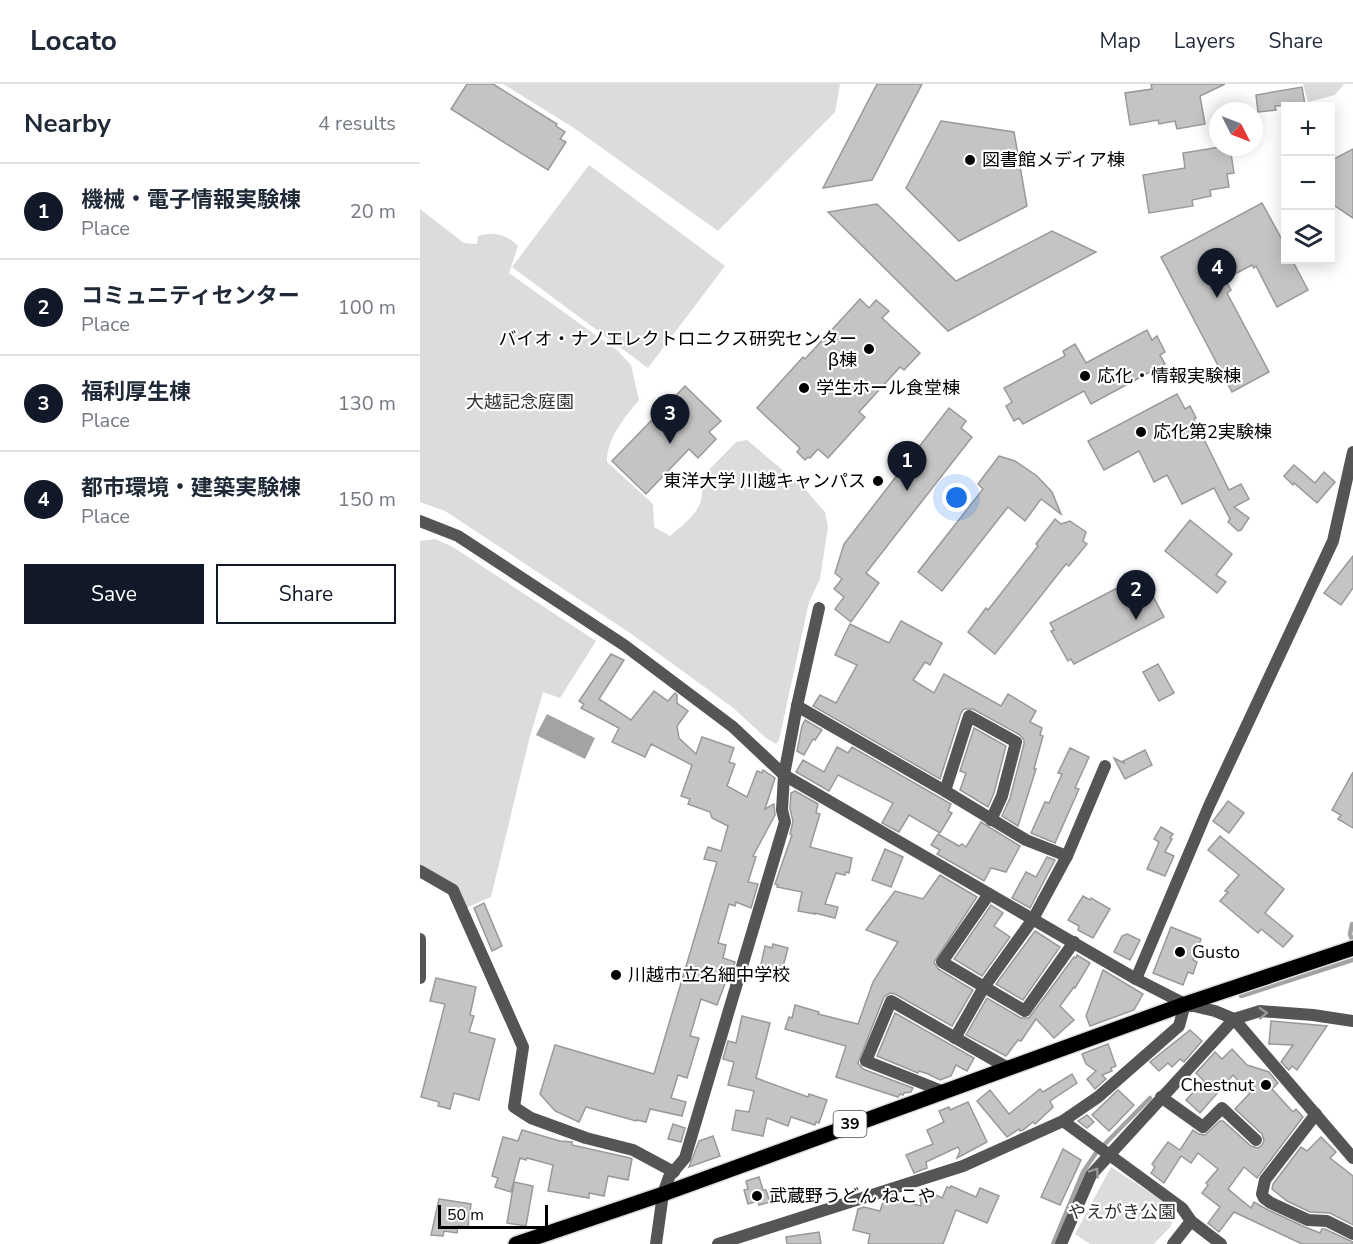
<!DOCTYPE html>
<meta charset="utf-8">
<style>
:root{--surface:#fff;--page:#f6f6f7;--text:#1f2937;--muted:#747a83;--line:#e0e1e3;--accent:#111827}
body{margin:0;font-family:"Nunito Sans","Noto Sans JP",sans-serif;background:var(--page);color:var(--text)}
.controls{position:absolute;right:18px;top:18px;display:grid;overflow:hidden;border-radius:0px;box-shadow:0 3px 15px #0003}
.controls button{width:54px;height:54px;display:grid;place-items:center;padding:0;border:0;border-bottom:2px solid var(--line);background:var(--surface);color:var(--text);font:30px sans-serif}
.compass{position:absolute;left:789px;top:18px;width:54px;height:54px;border-radius:50%;background:var(--surface);box-shadow:0 3px 15px #0003;rotate:132deg}
.scale{position:absolute;left:18px;bottom:15px;width:110px;box-sizing:border-box;padding-left:6px;border:3px solid #000;border-top:0;font-size:16px;line-height:21px;white-space:nowrap;color:#000;-webkit-text-stroke:4px #fff;paint-order:stroke}
.you{position:absolute;left:537px;top:414px;width:21px;height:21px;margin:-15px;border:4px solid #fff;border-radius:50%;background:#1a73e8;box-shadow:0 0 0 9px #1a73e833}
.badge{display:grid;place-items:center;width:39px;height:39px;border-radius:50%;background:var(--accent);color:#fff;font-size:20px;font-weight:700}
.pin{position:absolute;translate:-50% -50px;filter:drop-shadow(0 2px 3px #0008)}
.pin::after{content:'';position:absolute;top:32px;width:21px;height:18px;background:inherit;clip-path:polygon(0 0,100% 0,50% 100%)}
.list{margin:0;padding:0;list-style:none}
h2{display:flex;justify-content:space-between;align-items:center;height:78px;margin:0;padding:0 24px;font-size:26px}
h2 small{font-size:20px;font-weight:400;color:var(--muted)}
.list li{display:grid;grid-template-columns:39px 1fr auto;gap:18px;align-items:center;box-sizing:border-box;height:96px;padding:0 24px;border-top:2px solid var(--line)}
.list b{display:block;font-size:22px;white-space:nowrap}
.list p{margin:0;font-size:20px;white-space:nowrap;color:var(--muted)}
.list em{font-size:20px;font-style:normal;color:var(--muted)}
.actions{display:flex;gap:12px;padding:18px 24px}
.actions a{flex:1;padding:14px 0;border:2px solid var(--accent);border-radius:0px;text-align:center;font-size:21px;color:var(--accent)}
.actions .main{background:var(--accent);color:#fff}
.icon{flex:none;width:33px;height:33px;fill:none;stroke:currentColor;stroke-width:2;stroke-linecap:round;stroke-linejoin:round}
.map{position:relative;flex:none;width:933px;height:1160px;overflow:hidden}
header{display:flex;align-items:center;gap:36px;box-sizing:border-box;height:84px;padding:0 30px;background:var(--surface);border-bottom:2px solid var(--line)}
header strong{font-size:28px}
nav{display:flex;gap:33px;margin-inline-start:auto;font-size:21px}
main{display:flex}
aside{flex:1;background:var(--surface)}
.map>svg:first-child{display:block}
.green{fill:#dcdcdc}
.water{fill:#a3a3a3}
.lines{fill:none;stroke-linecap:round;stroke-linejoin:round}
.stream{stroke:#a3a3a3;stroke-width:4.5}
.building{fill:#c4c4c4;stroke:#999;stroke-width:1.5}
.primary-casing{stroke:#dbdbdb;stroke-width:18}
.minor{stroke:#555;stroke-width:12}
.tertiary{stroke:#555;stroke-width:12}
.primary{stroke:#000;stroke-width:15}
.oneway{stroke:#999}
.poi-dot{fill:#000;stroke:#fff;stroke-width:2}
.labels{text-anchor:middle;dominant-baseline:central;stroke-width:4.5;stroke-linejoin:round;paint-order:stroke}
.shield{fill:#fff;stroke:#4c4c4c;stroke-width:1.5}
.shield-label{font-size:16px;font-weight:bold;fill:#000}
.poi-label{font-size:18px;fill:#000;stroke:#fff;text-anchor:start}
.park-label{font-size:18px;fill:#333;stroke:#fff}
</style>
<header>
<strong>Locato</strong>
<nav><a>Map</a><a>Layers</a><a>Share</a></nav>
</header>
<main>
<aside>
<h2>Nearby<small>4 results</small></h2>
<ul class="list">
<li><span class="badge">1</span><div><b>機械・電子情報実験棟</b><p>Place</p></div><em>20 m</em></li>
<li><span class="badge">2</span><div><b>コミュニティセンター</b><p>Place</p></div><em>100 m</em></li>
<li><span class="badge">3</span><div><b>福利厚生棟</b><p>Place</p></div><em>130 m</em></li>
<li><span class="badge">4</span><div><b>都市環境・建築実験棟</b><p>Place</p></div><em>150 m</em></li>
</ul>
<div class="actions"><a class="main">Save</a><a>Share</a></div>
</aside>
<div class="map">
<svg width="933" height="1160" viewBox="0 0 933 1160">
<rect width="100%" height="100%" fill="#fff"/>
<g class="green">
<path d="M83,0h337l-5,28 -117,119 -144,-103z"/>
<path d="M883,0h41l-9,11 -27,7z"/>
<path d="M169,81l136,101 -77,102 -136,-101z"/>
<path d="M0,125l44,34 13,1 1,-8c16,-5 27,-2 40,10l-9,27 109,78 13,14 8,35c-15,18 -32,38 -32,62l46,42 1,23 16,9c19,-16 39,-30 30,-57l36,-37 11,-2 57,48 21,24 3,15 -8,52 -11,23 -30,138 -3,4 -10,-6 -34,-31 -99,-72 -188,-124 -25,-9z"/>
<path d="M15,455l18,8 143,94 -36,57 -17,-6 -14,48 -38,157 -25,11 -46,-42v-325z"/>
<path d="M691,1083l64,42 -4,17 -17,18h-64l-15,-10z"/>
</g>
<path class="water" d="M127,630l48,24 -10,21 -49,-24z"/>
<g class="lines">
<g class="stream">
<path d="M932,840l-2,10 3,9"/>
<path d="M821,912l112,-36"/>
<path d="M633,1160l30,-72 13,-19 54,-55"/>
</g>
</g>
<g class="building">
<path d="M47,0h26l64,40 -1,2 9,6 -5,7 6,3 -18,28 -97,-61z"/>
<path d="M457,0h45l-50,96 -49,8z"/>
<path d="M731,0h74l-25,12 5,28 -28,5 -2,-8 -16,3 -1,-4 -28,5 -5,-32 27,-4z"/>
<path d="M882,3l3,18 -30,1 1,4 -18,2 -2,-17z"/>
<path d="M521,37l73,11 13,74 -68,35 -53,-53z"/>
<path d="M800,63h10l4,26 -7,1 2,13 -19,3 1,6 -19,4 1,6 -44,7 -6,-38 42,-7 -2,-15z"/>
<path d="M933,65v69l-18,-12 -5,-11v-34z"/>
<path d="M842,119l24,44v13h6l16,30 -31,17 -21,-41 -2,2 -2,-3 -27,14 6,11 -4,3 42,79 -37,20 -71,-135z"/>
<path d="M457,120l79,77 96,-50 44,21 -148,79 -120,-119z"/>
<path d="M440,215l9,9 7,-8 13,11 -7,7 38,35 -16,17 -4,-3 -41,45 6,5 -37,41 -10,-9 -8,9 -2,-1 -3,3 -8,-8 3,-4 -43,-40 46,-51 2,2z"/>
<path d="M727,246l5,10 5,-4 8,16 -5,3 5,9 -74,40 -7,-13 -61,33 -4,-6 -5,3 -8,-15 6,-4 -8,-14 61,-32 -2,-5 12,-7 11,19z"/>
<path d="M265,302l36,35 -12,11 7,7 -18,19 -9,-9 -43,45 -34,-33z"/>
<path d="M757,310l8,15 5,-3 6,12 -2,1 35,71 12,-6 8,15 -15,8 15,11 -8,12 -3,1 -10,-9 2,-3 -16,-31 -32,16 -15,-29 -13,7 -15,-31 -35,19 -16,-29z"/>
<path d="M529,324l17,13 -5,7 11,9 -106,136 13,10 -28,39 -16,-13 9,-12 -10,-8 8,-10 -7,-6 9,-29z"/>
<path d="M579,372l16,5 22,15 15,16 9,22 -20,-15 -16,22 -17,-14 -66,84 -24,-19 65,-83 -5,-5z"/>
<path d="M874,381l21,18 9,-11 11,10 -18,21 -23,-20 -1,2 -9,-9z"/>
<path d="M635,435l6,5 9,-3 16,11 -3,9 4,3 -18,22 -3,-2 -71,90 -27,-22 18,-24 2,2 50,-64 -2,-2z"/>
<path d="M770,436l42,34 -16,21 10,7 -9,11 -52,-42z"/>
<path d="M933,472v32l-12,17 -17,-12z"/>
<path d="M722,491l22,42 -90,47 -3,-5 -3,2 -17,-30 3,-1 -4,-7z"/>
<path d="M481,537l41,22 -12,22 -5,-3 -12,18 21,13 10,-19 57,32 7,-12 28,17 -6,11 12,6 -2,7 3,1 -9,33h2l-18,57 -16,-10 8,-18 14,-54v-4l-4,-5 -47,-26h-9l-3,4 -21,66 -127,-73 7,-11 16,8 21,-38 -22,-10 15,-31 39,19z"/>
<path d="M191,570l13,6 -25,39 32,21 23,-29 14,10 7,-8 2,2v8l11,8 -11,15 2,12 17,16 6,-17 32,11 -5,14 6,2 -8,22 20,11 10,-26 5,2 1,-3 12,8 -10,31 9,-5 1,11 -22,41 3,1 -8,25 10,2 -7,24 -15,-6 -1,4 -6,-2 -11,39 8,2 -3,13 12,4 -4,12 -2,-1 -12,32 -16,-6 -11,37 9,2 -12,40 -9,-3 -7,23 15,4 -4,14 -32,-7 -4,13 -9,-2 -1,1 -50,-14 -7,15 -24,-11 -15,-17 15,-49 99,29 63,-212 -13,-3 4,-12 13,4 7,-25 -16,-8 -2,-6 -22,-8 2,-5 -9,-3 11,-31 -41,-21 -6,13 -33,-15 7,-14 -38,-20 3,-4 -5,-3z"/>
<path d="M738,580l16,29 -15,8 -16,-29z"/>
<path d="M385,636l17,10 -7,10 -2,-1 -9,16 -7,-4 5,-25z"/>
<path d="M554,644l32,18 -12,47 -6,14 -28,-17 6,-17 -6,-2z"/>
<path d="M417,663l11,6 4,-6 99,57 -3,7 4,2 -12,20 -31,-18 -10,17 -17,-9 11,-20 -55,-28 -9,16 -33,-19 7,-12 21,12z"/>
<path d="M650,664l19,9 -14,31 4,1 -24,54 -24,-10 14,-31 4,1 13,-29 -4,-1z"/>
<path d="M725,666l7,15 -27,14 -11,-21 10,5 -1,-2z"/>
<path d="M933,688v56l-15,-9 3,-4 -9,-5z"/>
<path d="M375,707l23,13 -2,9 4,1 -10,33 42,11 -3,15 -3,-1 -1,3 -9,-2 -11,31 13,3 -3,11 -20,-5v1l-17,-3 4,-19 -25,-5 1,-2 -3,-1 17,-49 -2,-1 3,-13 -3,-12 1,-16z"/>
<path d="M808,717l16,12 -15,20 -16,-12z"/>
<path d="M561,738l39,24 -14,26 -15,-4 -7,13 -47,-27 3,-4 -9,-5 7,-11 21,12 3,-2 4,3z"/>
<path d="M741,743l12,7 -3,4 2,1 -7,13 9,4 -9,20 -18,-7 12,-27 -5,-3z"/>
<path d="M800,752l64,53 -19,24 28,23 -10,11 -22,-18 -3,4 -38,-32 8,-9 -3,-1 14,-16 -31,-25z"/>
<path d="M465,765l18,8 -12,30 -19,-7z"/>
<path d="M627,773l8,3 -25,48 -18,-10 14,-26 10,5z"/>
<path d="M520,791l37,22 -43,65 4,7 35,21 -21,36 -57,-32 -5,-1 -6,4 -26,66 5,6 50,19 -2,4 -7,1 -1,2 -3,-1 -2,3 -62,-20 10,-31 -61,-17 4,-12 3,1 3,-13 24,7 -1,2 40,10 15,-42 25,-40 -32,-12 29,-39 28,8z"/>
<path d="M663,812l7,4 1,-2 19,11 -17,29 -15,-8 1,-4 -11,-6z"/>
<path d="M64,819l18,43 -10,5 -18,-43z"/>
<path d="M571,821l12,8 -9,13 16,11 -28,39 -28,-17z"/>
<path d="M751,843l30,12 -8,21 4,2 -4,12 -5,-2 -5,13 -30,-12z"/>
<path d="M615,847l25,16 -37,53 -27,-16z"/>
<path d="M707,850l13,6 -10,20 -16,-8 8,-16z"/>
<path d="M353,860l15,4 -7,26 -21,-5 5,-23 7,2z"/>
<path d="M657,871l13,8 -15,25 -1,-1 -14,19 14,14 -20,18 -18,-19 -15,22 -3,-1 -12,16 -40,-21 21,-37 34,20h8l45,-61 2,1z"/>
<path d="M683,886l40,24 -9,16 -44,16 -4,-10z"/>
<path d="M16,894l40,9 -6,28 4,1 -5,16 26,7 -16,61 -25,-7 -4,16 -12,-3 1,-4 -18,-5 24,-93 -15,-3z"/>
<path d="M475,929l79,45 -7,13 -11,-6 -5,11 -11,4 -12,-6 -9,-3 -1,2 -41,-17z"/>
<path d="M322,932l28,7 -14,55 52,19 1,-3 18,6 -8,23 -3,-1 -1,3 -24,-8 -3,9 -21,-8 -4,18 -31,-6 4,-20 13,2 5,-21 -26,-6 6,-23 -11,-3 5,-18 8,2z"/>
<path d="M851,937l56,5 -30,44 -5,-4 -3,4 -8,-8 12,-17 -24,-1z"/>
<path d="M770,946l12,11 -18,21 -4,-3 -8,8 -4,-4 -9,8 -9,-9z"/>
<path d="M688,960l8,22 -5,2 1,3 -10,4 4,4 -11,10 -8,-10 9,-8 -10,-7 -4,-10z"/>
<path d="M812,965l15,16 22,7 9,11 -6,6 21,23 3,-3 7,8 -46,61 -13,-11 -16,22 23,19 3,-6 14,8 37,17 15,6 2,-4h3l28,13v2h-51l-68,-32 -15,20 -11,-9 12,-16 -18,-14 6,-8 -2,-2 12,-14 -20,-16 -7,10 -10,-7 -17,27 -13,-10 4,-6 -3,-3 16,-22 12,8 13,-20 6,4 6,1 15,-14h3l28,25 7,2 4,-3 2,-4 -2,-7 -27,-25 15,-16 -17,-18 -33,38 -14,-13 18,-19 -8,-8 19,-21 7,7z"/>
<path d="M652,990l5,9 -27,18 3,6 -3,3 -15,14 -2,-2 -10,8 -3,1 -1,-2 -12,8 -30,-36 13,-11 19,24 31,-25 3,3z"/>
<path d="M698,1006l16,15 -25,26 -17,-16z"/>
<path d="M548,1018l19,40 -30,16 3,-7 -2,-4 -32,15 1,6 -13,5 -8,-18 27,-11 -6,-14 17,-8 -5,-11 10,-4 1,3z"/>
<path d="M667,1031l7,7 -7,6 -9,-7z"/>
<path d="M253,1040l12,4 -4,14 -13,-3z"/>
<path d="M102,1046l38,11 12,1v3l58,13 2,1 -4,21 -20,-4 -4,20 -15,-3v5l-41,-7 5,-26 -26,-7 -1,2 -6,-2 -9,34 -16,-5 3,-9 -6,-2 11,-39 15,4z"/>
<path d="M293,1052l7,20 -31,11 10,-26z"/>
<path d="M901,1053l15,15 -6,6 23,18v49l-23,-12 -20,-1 -23,-11 -15,-12 1,-5 28,-37 6,4z"/>
<path d="M643,1065l18,11 -21,45 -19,-8z"/>
<path d="M339,1093l4,13h3l4,12 -11,3 -1,-4 -10,3 -4,-14 4,-1 -2,-8z"/>
<path d="M94,1098l19,4 -7,40 -19,-3z"/>
<path d="M531,1102l25,11 4,-9 19,8 -12,27 -31,-13 -13,34h-75l2,-10 -17,-4 5,-21 6,-2 16,4 3,-9 5,2 1,-4 3,1 1,-2 28,7 -1,-10 14,-2 8,4 5,-11 3,1z"/>
<path d="M19,1115l32,5 -3,23 -10,-1 -1,7 -13,-2 -1,5 -12,-1z"/>
<path d="M399,1148l2,12h-34l-1,-7z"/>
</g>
<g class="lines">
<g class="primary-casing">
<path id="primary" d="M96,1160l147,-50 522,-190 168,-56"/>
</g>
<g class="minor">
<path d="M377,622l148,85 81,49 41,16"/>
<path d="M364,691l13,-69 22,-98"/>
<path d="M525,707l24,-75 47,26 -14,54 -11,24"/>
<path d="M0,787l33,19 70,157 -9,60 17,11 55,20 47,12 41,22"/>
<path d="M569,810l-47,68 83,49 49,-69"/>
<path d="M0,855v39"/>
<path d="M716,895l73,-173 124,-265 20,-89"/>
<path d="M535,954l29,-51 49,-68 34,-63 38,-90"/>
<path d="M522,1007l-76,-30 25,-60 117,67"/>
<path d="M741,1013l42,30 19,-19 34,32"/>
<path d="M896,1030l-51,66 -3,14 2,4 7,5 37,17 19,1 26,13"/>
<path d="M643,1037l119,87 9,13 -18,23"/>
<path d="M771,1137l30,23"/>
<path d="M298,1160l245,-78 100,-45 35,-24 81,-71 6,-22 30,7 19,8 119,139"/>
<path d="M641,1160l30,-69 143,-156 26,-8 53,4 40,6"/>
</g>
<g class="tertiary">
<path d="M0,437l38,15 166,109 109,82 51,48 352,204 49,25"/>
<path d="M236,1160l7,-50 6,-17 16,-19 100,-336 -3,-12 2,-35"/>
</g>
<use href="#primary" class="primary"/>
</g>
<defs><path id="oneway-chevron" d="M-2-3.5L2.5 0L-2 3.5" fill="none" stroke-width="1.6" stroke-linecap="round" stroke-linejoin="round" transform="scale(1.5)"/></defs>
<g class="oneway">
<use href="#oneway-chevron" transform="translate(843 929) rotate(-3)"/>
<use href="#oneway-chevron" transform="translate(675 1088) rotate(-55)"/>
</g>
<g class="poi-dot">
<circle cx="550" cy="76" r="6"/>
<circle cx="449" cy="265" r="6"/>
<circle cx="665" cy="292" r="6"/>
<circle cx="384" cy="304" r="6"/>
<circle cx="721" cy="348" r="6"/>
<circle cx="458" cy="397" r="6"/>
<circle cx="760" cy="868" r="6"/>
<circle cx="196" cy="891" r="6"/>
<circle cx="846" cy="1001" r="6"/>
<circle cx="337" cy="1112" r="6"/>
</g>
<g class="labels">
<rect class="shield" x="413.5" y="1027" width="33" height="26" rx="4.5"/>
<g class="shield-label">
<text x="430" y="1040">39</text>
</g>
<g class="poi-label">
<text x="562" y="76">図書館メディア棟</text>
<text x="437" y="255" text-anchor="end">バイオ・ナノエレクトロニクス研究センター<tspan x="437" dy="21">β棟</tspan></text>
<text x="677" y="292">応化・情報実験棟</text>
<text x="396" y="304">学生ホール食堂棟</text>
<text x="733" y="348">応化第2実験棟</text>
<text x="446" y="397" text-anchor="end">東洋大学 川越キャンパス</text>
<text x="772" y="868">Gusto</text>
<text x="208" y="891">川越市立名細中学校</text>
<text x="834" y="1001" text-anchor="end">Chestnut</text>
<text x="349" y="1112">武蔵野うどん ねこや</text>
</g>
<g class="park-label">
<text x="100" y="318">大越記念庭園</text>
<text x="702" y="1128">やえがき公園</text>
</g>
</g>
</svg>
<div class="controls">
<button>+</button>
<button>−</button>
<button><svg class="icon" aria-label="layers" viewBox="0 0 24 24"><path d="M12 4l9 5-9 5-9-5zM3 14l9 5 9-5"/></svg></button>
</div>
<svg class="compass" viewBox="-18 -18 36 36"><path d="M0-13l5 13h-10z" fill="#e53935"/><path d="M0 13l5-13h-10z" fill="#747a83"/></svg>
<div class="scale">50 m</div>
<div class="you"></div>
<div class="pin badge" style="left:487px;top:407px">1</div>
<div class="pin badge" style="left:716px;top:536px">2</div>
<div class="pin badge" style="left:250px;top:360px">3</div>
<div class="pin badge" style="left:797px;top:214px">4</div>
</div>
</main>
